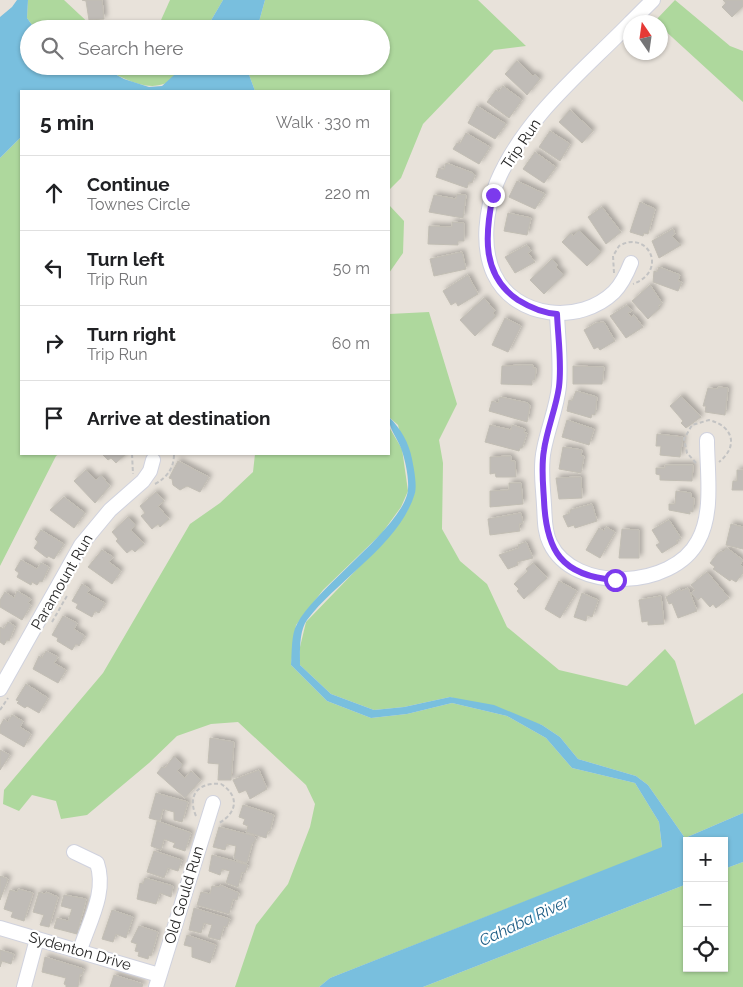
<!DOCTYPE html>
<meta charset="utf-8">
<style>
:root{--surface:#fff;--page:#f2f2f2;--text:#202124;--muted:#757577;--line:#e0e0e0}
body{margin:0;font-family:Raleway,sans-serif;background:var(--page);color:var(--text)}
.controls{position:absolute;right:15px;bottom:15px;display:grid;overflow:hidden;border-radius:0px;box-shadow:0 1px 4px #0004}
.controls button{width:45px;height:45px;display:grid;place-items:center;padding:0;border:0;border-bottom:1px solid var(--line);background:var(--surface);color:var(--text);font:25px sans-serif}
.compass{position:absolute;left:623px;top:15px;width:45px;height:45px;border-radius:50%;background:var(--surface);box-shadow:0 1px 4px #0004;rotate:347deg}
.stop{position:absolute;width:15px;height:15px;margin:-11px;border:4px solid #7c3aed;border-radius:50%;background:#fff}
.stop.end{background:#7c3aed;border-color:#fff;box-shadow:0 1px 5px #0008}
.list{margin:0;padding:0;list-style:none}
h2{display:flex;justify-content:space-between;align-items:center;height:65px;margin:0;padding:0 20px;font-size:21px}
h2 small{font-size:16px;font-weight:400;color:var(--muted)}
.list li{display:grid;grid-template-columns:32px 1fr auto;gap:15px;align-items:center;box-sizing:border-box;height:75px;padding:0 20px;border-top:1px solid var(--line)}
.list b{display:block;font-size:19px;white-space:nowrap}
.list p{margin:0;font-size:16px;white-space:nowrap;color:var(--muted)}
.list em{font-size:16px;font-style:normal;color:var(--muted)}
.icon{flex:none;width:28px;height:28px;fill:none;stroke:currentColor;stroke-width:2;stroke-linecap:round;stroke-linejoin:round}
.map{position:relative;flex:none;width:743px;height:987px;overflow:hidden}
.search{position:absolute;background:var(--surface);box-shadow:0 1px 4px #0004;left:20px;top:20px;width:370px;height:55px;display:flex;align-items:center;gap:12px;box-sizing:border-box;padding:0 18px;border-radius:28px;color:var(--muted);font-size:19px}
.panel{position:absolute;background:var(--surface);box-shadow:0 1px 4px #0004;left:20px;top:90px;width:370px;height:365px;border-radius:0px}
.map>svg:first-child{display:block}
.green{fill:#aed89d}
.water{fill:#79bfde}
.building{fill:#c0bcb7;stroke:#c2beb4;filter:url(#shadow)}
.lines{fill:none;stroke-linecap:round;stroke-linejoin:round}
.minor-casing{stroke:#d0d2de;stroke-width:16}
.path{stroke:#c3c3c3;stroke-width:2;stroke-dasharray:4 2.5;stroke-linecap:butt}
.minor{stroke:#fff;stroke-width:14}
.route{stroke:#7c3aed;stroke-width:6}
.labels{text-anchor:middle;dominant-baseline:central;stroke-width:4.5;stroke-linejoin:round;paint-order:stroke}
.street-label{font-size:15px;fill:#272727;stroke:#fff}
.water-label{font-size:16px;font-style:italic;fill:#1d5d85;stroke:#fff}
</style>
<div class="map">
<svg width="743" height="987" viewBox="0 0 743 987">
<defs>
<filter id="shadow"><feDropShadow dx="3" dy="-3" stdDeviation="2.5" flood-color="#0004"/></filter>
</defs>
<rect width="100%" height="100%" fill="#e8e2da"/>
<g class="green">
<path d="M28,0h36l31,29h-60l-8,-11z"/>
<path d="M170,0h53l-17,29h-49z"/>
<path d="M265,0h213l48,46 -32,4 -71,74 -22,54 -12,12v-99h-134l-7,-19 1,-6h132v-37h-124z"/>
<path d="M675,0l55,46 13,5v51l-82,-75 -1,-5 -5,-1z"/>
<path d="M100,66h84c-22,36 -56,15 -84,0z"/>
<path d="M21,137v317h38l-3,2 -56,110v-408z"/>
<path d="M389,205l15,16 -1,32 -14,20z"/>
<path d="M429,312l28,92 -18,36 4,23 -1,66 18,32 27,23 20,43 52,43 68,16 38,-37 10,12 20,64 48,-32v120l-58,25 -37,-53 -12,-9 -58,-17 -18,-22 -18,-12 -92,-28 -46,10 -30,3 -43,-16 -31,-29v-18l6,-25 84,-87 17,-24 8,-19 -17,-67 -9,-8v-103z"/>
<path d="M389,427l13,22 6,42 -7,16 -19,26 -59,57 -27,35 -5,40 36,36 44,17 36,-4 45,-11 55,13 39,22 26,30 63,15 24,39 3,26 -332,130 -11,9h-84l21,-62 32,-41 22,-57 5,-23 -9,-19 -68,-63 -27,2 -34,12 -28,27 -62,52 -26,4 -5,-18 -24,-6 -13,16 -16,-7 1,-14 99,-117 87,-149 30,-21 33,-31 2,-18h134z"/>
<path d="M743,862v125h-320l264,-103v84h37v-99z"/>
</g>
<g class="water">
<path d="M17,0h11l-1,18 8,11h-6v37h71l24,13 25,8 13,-1 22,-20h65l-1,6 7,19h-234v46l-21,21v-141l12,-10z"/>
<path d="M223,0h42l-8,29h-51z"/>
<path d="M389,417c12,12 20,26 23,42 2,10 5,25 3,34 -15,51 -77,86 -108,127 -8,11 -7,32 -7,45l31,29 43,16 30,-3 46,-10 44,8 48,20 18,12 18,22 58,17 12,9 37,53 58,-25v49l-19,7v-28h-37v43l-264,103h-104l11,-9 332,-131 -3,-25 -24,-39 -63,-15 -26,-30 -39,-22 -55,-13 -45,11 -36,4 -44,-17 -36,-36c1,-12 0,-31 6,-41 20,-38 109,-99 111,-135 1,-12 -3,-30 -7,-41 -5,-12 -12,-19 -12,-31z"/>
</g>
<g class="building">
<path d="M82,0h20l2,19 -15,1 -3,-19z"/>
<path d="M723,0h20v6l-11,11 -10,-10 4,-4z"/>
<path d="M517,61l16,15 2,-2 5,5 -13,16 -22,-21z"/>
<path d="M503,86l19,14 -13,18 -22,-16 9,-12 3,2z"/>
<path d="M477,106l29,18 -11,15 -27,-16z"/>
<path d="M570,110l23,21 -11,12 -23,-21z"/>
<path d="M550,131l20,13 -10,17 -21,-14z"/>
<path d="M466,133l24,14 -11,17 -26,-15 4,-6 3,1z"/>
<path d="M535,152l21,15 -12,16 -21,-14z"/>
<path d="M446,163l27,10 2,2 -3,8 -3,-1 -2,6 -31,-11 3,-9 5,2z"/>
<path d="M517,181l28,13 -10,15 -26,-12z"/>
<path d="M457,194l9,1 -3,23 -34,-6 5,-17 22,4z"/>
<path d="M640,202l15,7 -7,25 -4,-1 -1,3 -13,-4z"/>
<path d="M602,207l19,25 -15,12 -18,-27z"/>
<path d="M508,213l23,5 -4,17 -23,-4z"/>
<path d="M452,222l12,1v18h-6v4l-30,-1 1,-18 23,1z"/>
<path d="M673,229l2,5 -3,2 9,9 -22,13 -7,-17z"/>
<path d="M579,230l22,22 -14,14 -25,-24 9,-9 2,3z"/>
<path d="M527,245l4,6 -3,2 7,9 -20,11 -10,-16z"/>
<path d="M462,252l4,17 -32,7 -4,-17z"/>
<path d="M552,259l6,6 -2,2 8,8 -20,19 -14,-14z"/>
<path d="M659,267l21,8 -2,6 4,1 -4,9 -25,-9 1,-11 3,1z"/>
<path d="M468,275l10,19 -20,12 -2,-4 -5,3 -8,-14z"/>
<path d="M650,285l12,18 -4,3 2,2 -12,11 -16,-18z"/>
<path d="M484,298l11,13 -2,2 3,3 -21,20 -15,-16z"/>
<path d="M627,305l5,6 -4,2 3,4 3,-2 9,12 -17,11 -16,-22z"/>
<path d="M505,318l16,8 -13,26 -16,-7z"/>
<path d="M604,322l11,19 -15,9 -2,-3 -4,2 -10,-19 12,-7z"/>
<path d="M523,365h10v3h3l-1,12h-3v5l-31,-1 1,-18z"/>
<path d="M573,366l31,1 -2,17h-29z"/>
<path d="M718,387l10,1 -3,27 -20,-3 1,-6h-3l5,-18 10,1z"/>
<path d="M576,391l21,6 -2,18 -3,-1 -1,4 -24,-7 2,-11 3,1z"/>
<path d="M681,396l20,21 -15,11 -5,-5 2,-2 -13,-15z"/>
<path d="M500,397l28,6 2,3 -3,16 -38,-11 3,-10 6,2z"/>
<path d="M567,420l27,9 -5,16 -27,-8z"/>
<path d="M490,425l21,5 1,-5 13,4 -1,4h3l-5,15h-2l-1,3 -34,-9z"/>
<path d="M657,434l26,3 -3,20 -20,-2 1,-9h-5z"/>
<path d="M563,447l19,3 -1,6h3l-3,17 -22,-4z"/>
<path d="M102,454h24l-10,9 -5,-5 -3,2z"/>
<path d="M511,456v5h4l1,16h-20l-1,-4 -5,1v-17z"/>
<path d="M178,461l31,16 -9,15 -13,-6 -7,4 -7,-5 -1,-6 -3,-1z"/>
<path d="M665,465h28l-1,16 -32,-1v-5l-4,-1v-6h9z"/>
<path d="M86,470l10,10 5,-5 9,11 -15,17 -21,-22z"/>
<path d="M737,470h6v20h-11l1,-9h4z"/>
<path d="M581,477l1,21 -23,1 -3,-21z"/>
<path d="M509,483h12l2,21 -33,3v-16l19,-1z"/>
<path d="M676,491l15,2v4l3,1 -1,14 -3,-1v3l-21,-4v-6h6z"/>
<path d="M156,492l8,9 -6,5 11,13 -9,8 -2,-3 -6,5 -11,-13 4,-3 -5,-7z"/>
<path d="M64,497l21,16 -11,15 -24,-18z"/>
<path d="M592,504l5,17 -22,7 -1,-3 -6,2 -5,-11 7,-3v-3z"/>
<path d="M521,513l2,10 -4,1 1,7 -30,4 -2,-16z"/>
<path d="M128,517l8,8 -5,5 13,14 -9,8 -3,-3 -5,4 -11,-12 2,-2 -6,-7z"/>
<path d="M669,520l12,18 -5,3 2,2 -16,10 -6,-8 4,-2 -8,-13z"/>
<path d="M731,524l12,3v22l-17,-4z"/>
<path d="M606,527l9,5 -15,26 -14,-8 13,-22 5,3z"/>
<path d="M622,529l17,1v28h-20z"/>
<path d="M41,530l23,14 -10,15 -6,-3 -1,2 -13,-10 4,-6 -3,-3z"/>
<path d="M526,542l7,16 -16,4 1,3 -10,4 -9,-14 20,-7 -1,-3z"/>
<path d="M727,548l16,12 -3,5 3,2v6l-7,9 -5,-3 -1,2 -17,-12 2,-2 -5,-4 7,-9 4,-3 2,1z"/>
<path d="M102,550l11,7 -4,5 12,9 -9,13 -24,-17z"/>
<path d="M21,560l16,9 4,-6 8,4 -7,15 -2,-1 -3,4 -5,-3 -1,3 -14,-8 2,-4 -4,-3z"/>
<path d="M533,563l14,15 -23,21 -7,-8 2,-2 -5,-5 14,-13 -2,-2z"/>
<path d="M707,572l22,26 -13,10 -3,-4 -3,3 -9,-10 -3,3 -7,-7 4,-3 -4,-5z"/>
<path d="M559,581l18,10 -17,27 -15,-9z"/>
<path d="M82,584l8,5 -3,4 18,10 -6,10 -4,-2 -3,6 -16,-9 2,-4 -6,-3z"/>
<path d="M688,588l9,23 -19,7 -6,-15 -3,1 -3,-7 14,-8 1,2z"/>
<path d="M17,591l14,8 -3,4 3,2 -9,15 -22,-13v-7l5,-8 9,6z"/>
<path d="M582,593l16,7 -6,17 -5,-2 -1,6 -12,-4z"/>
<path d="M661,596l3,28 -16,1v-4l-6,1 -3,-22z"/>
<path d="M63,616l14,7 -3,6 11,7 -6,10 -3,-2 -4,6 -15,-9 1,-3 -6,-3z"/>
<path d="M8,622l7,4 -6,15 -2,-1 -3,5 -4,-3v-15l4,2z"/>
<path d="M46,651l12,6 -4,6 12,7 -8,13 -25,-14 6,-13 3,2z"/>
<path d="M26,684l22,14 -9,15 -12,-7 -2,2 -8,-5 2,-2 -3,-1z"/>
<path d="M12,715l11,6 -3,6 11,7 -7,13 -24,-14v-7l4,-7 4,3z"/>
<path d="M210,738l24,4 -3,38h-13l1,-16 -11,-1z"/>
<path d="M0,750l10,5 -10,15z"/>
<path d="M174,756l9,9 -6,6 8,7 6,-7 10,9 -16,18 -28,-25 5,-6 3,1z"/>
<path d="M259,770l8,19 -17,10 -4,-9 -7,3 -6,-13z"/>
<path d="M156,793l32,9 -6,20 -8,-2v-8l-11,-3 -3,12 -11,-3z"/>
<path d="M243,805l31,10 -4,16h-2l-2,7 -20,-6 2,-6 -5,-2 2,-5 -6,-2z"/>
<path d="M157,821l34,12 -6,18 -12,-4 2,-4 -11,-4 -3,11 -10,-4z"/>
<path d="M219,827l35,9 2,4 -4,4 -5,19 -13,-4 2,-13 -9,-2 -2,6 -12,-3z"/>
<path d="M154,851l28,9 -4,11 -10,-3 -4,10 -17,-6z"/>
<path d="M212,855l36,10 -3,8 -3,-1 -4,15 -12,-4 4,-12 -8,-2 -2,6 -11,-4z"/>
<path d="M1,876l7,3 -8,21v-23z"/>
<path d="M145,878l28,8 -2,11 -11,-4 -4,11 -19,-5 3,-16 3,1z"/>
<path d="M220,885l19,8 -2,7 -4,-1 -4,15 -32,-9 4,-13 9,2 2,-8 7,1z"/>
<path d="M18,889l15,4 -9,28 -13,-4 2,-5 -9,-3 6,-19 7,2z"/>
<path d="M39,892l6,2 1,-2 12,5 -9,30 -9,-2 4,-10 -11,-3z"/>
<path d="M64,895l22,4 -9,35 -23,-6 3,-10 11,3 4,-12 -11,-3z"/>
<path d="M194,908l36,11 -3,8 -3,-1 -4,14 -12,-3 4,-12 -8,-2 -3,10 -12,-3z"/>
<path d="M112,910l21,7 -7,21 -10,-4 -3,8 -11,-3z"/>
<path d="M139,926l19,6 -7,24 -2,-1 -1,4 -10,-3 1,-4 -4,-1 2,-7 -6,-2z"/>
<path d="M187,935l29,10 -6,18 -18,-6v-10l-8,-2z"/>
<path d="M0,950l14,4 -3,10 -9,-3 -2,6z"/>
<path d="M45,957l39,12 -2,6 -2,-1 -2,13h-12v-2l-2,-1 2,-6 -24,-6z"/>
<path d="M114,975l29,9 -1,3h-32z"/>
</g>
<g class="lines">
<g class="minor-casing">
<g id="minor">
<path d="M631,22l22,-22"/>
<path d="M630,23c-47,48 -106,95 -133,159 -11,27 -16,64 -3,92 21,45 86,51 120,18 8,-8 13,-19 17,-29"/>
<path d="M557,314c1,24 4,48 2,72 -2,21 -11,42 -15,63 -4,18 -1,38 0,56 1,13 0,26 6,38 24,51 123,46 148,-2 16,-28 9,-70 9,-101"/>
<path d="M0,689l81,-144 29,-35 33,-29 7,-10 3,-11"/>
<path d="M74,852l23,11c10,29 -8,59 -17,87"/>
<path d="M0,928l159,47"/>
<path d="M24,987l13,-48"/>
<path d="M156,987l57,-184"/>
</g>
</g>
<g class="path">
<path d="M614,273l-1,-17 6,-10c29,-17 50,25 14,38"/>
<path d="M132,454l1,20"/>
<path d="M696,463l-9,-10 -3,-14 8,-14 17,-5c24,6 30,26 10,42"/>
<path d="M155,484c13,-7 19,-17 19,-30"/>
<path d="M52,622l16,-28"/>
<path d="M0,710l8,-12"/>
<path d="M196,816c-9,-21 2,-34 25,-32 19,12 16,29 -2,39"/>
</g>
<use href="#minor" class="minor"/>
</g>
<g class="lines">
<path class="route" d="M493,195c-8,39 -12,80 25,105 13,8 24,13 39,14 1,24 5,49 2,73 -3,21 -12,42 -15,63 -3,17 -1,33 0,50 2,50 17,76 71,80"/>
</g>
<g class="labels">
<g class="street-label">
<text transform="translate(521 144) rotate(-56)">Trip Run</text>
<text transform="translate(62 582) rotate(-60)">Paramount Run</text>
<text transform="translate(184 895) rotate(-73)">Old Gould Run</text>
<text transform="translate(80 951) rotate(16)">Sydenton Drive</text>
</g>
<g class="water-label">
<text transform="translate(524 921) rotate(-25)">Cahaba River</text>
</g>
</g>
</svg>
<div class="controls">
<button>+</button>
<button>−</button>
<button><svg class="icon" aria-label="locate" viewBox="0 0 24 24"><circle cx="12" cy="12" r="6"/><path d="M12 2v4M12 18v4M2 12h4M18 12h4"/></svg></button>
</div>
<svg class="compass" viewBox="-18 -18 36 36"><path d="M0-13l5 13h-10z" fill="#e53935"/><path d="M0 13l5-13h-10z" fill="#757577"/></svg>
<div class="stop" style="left:615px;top:580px"></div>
<div class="stop end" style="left:493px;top:195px"></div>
<div class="search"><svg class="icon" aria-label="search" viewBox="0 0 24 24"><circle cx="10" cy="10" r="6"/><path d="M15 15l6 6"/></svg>Search here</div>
<section class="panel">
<h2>5 min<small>Walk · 330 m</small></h2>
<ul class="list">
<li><svg class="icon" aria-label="ahead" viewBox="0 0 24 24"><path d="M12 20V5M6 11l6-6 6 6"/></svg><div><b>Continue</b><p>Townes Circle</p></div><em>220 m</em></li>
<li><svg class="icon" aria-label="left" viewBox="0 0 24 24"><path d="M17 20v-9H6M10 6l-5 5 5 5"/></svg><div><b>Turn left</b><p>Trip Run</p></div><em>50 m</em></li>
<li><svg class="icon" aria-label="right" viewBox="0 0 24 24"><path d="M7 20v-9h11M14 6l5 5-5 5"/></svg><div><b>Turn right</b><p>Trip Run</p></div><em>60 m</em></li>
<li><svg class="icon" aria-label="arrive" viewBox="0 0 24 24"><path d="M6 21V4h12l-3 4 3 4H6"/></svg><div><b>Arrive at destination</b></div></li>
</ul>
</section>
</div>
